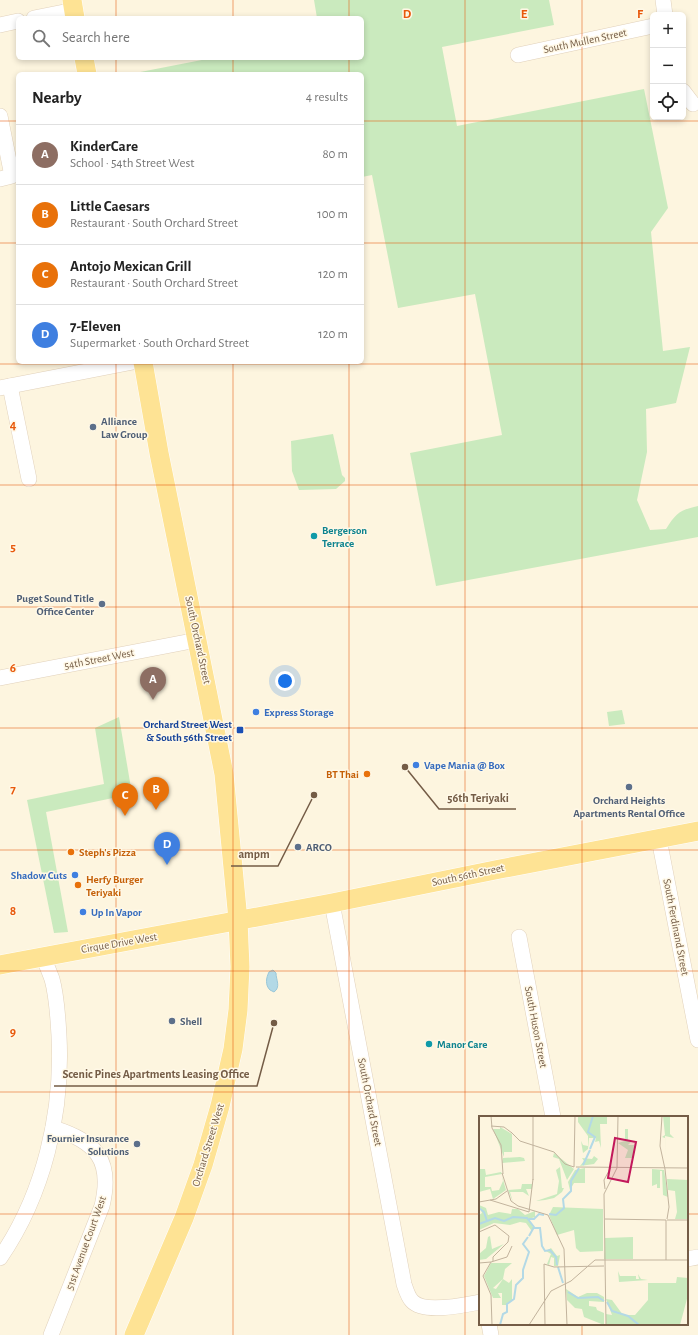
<!DOCTYPE html>
<meta charset="utf-8">
<style>
:root{--surface:#fff;--page:#f6f6f6;--text:#222;--muted:#767676;--line:#e0e0e0;--accent:#1a73e8}
body{margin:0;font-family:"Alegreya Sans",sans-serif;background:var(--page);color:var(--text)}
.controls{position:absolute;right:12px;top:12px;display:grid;overflow:hidden;border-radius:6px;box-shadow:0 2px 6px #0003}
.controls button{width:36px;height:36px;display:grid;place-items:center;padding:0;border:0;border-bottom:1px solid var(--line);background:var(--surface);color:var(--text);font:20px sans-serif}
.you{position:absolute;left:285px;top:681px;width:14px;height:14px;margin:-10px;border:3px solid #fff;border-radius:50%;background:#1a73e8;box-shadow:0 0 0 6px #1a73e833}
.badge{display:grid;place-items:center;width:26px;height:26px;border-radius:50%;background:var(--accent);color:#fff;font-size:13px;font-weight:700}
.pin{position:absolute;translate:-50% -33px;filter:drop-shadow(0 1px 2px #0008)}
.pin::after{content:'';position:absolute;top:21px;width:14px;height:12px;background:inherit;clip-path:polygon(0 0,100% 0,50% 100%)}
.list{margin:0;padding:0;list-style:none}
h2{display:flex;justify-content:space-between;align-items:center;height:52px;margin:0;padding:0 16px;font-size:17px}
h2 small{font-size:13px;font-weight:400;color:var(--muted)}
.list li{display:grid;grid-template-columns:26px 1fr auto;gap:12px;align-items:center;box-sizing:border-box;height:60px;padding:0 16px;border-top:1px solid var(--line)}
.list b{display:block;font-size:15px;white-space:nowrap}
.list p{margin:0;font-size:13px;white-space:nowrap;color:var(--muted)}
.list em{font-size:13px;font-style:normal;color:var(--muted)}
.icon{flex:none;width:22px;height:22px;fill:none;stroke:currentColor;stroke-width:2;stroke-linecap:round;stroke-linejoin:round}
.map{position:relative;flex:none;width:698px;height:1335px;overflow:hidden}
.search{position:absolute;background:var(--surface);box-shadow:0 2px 6px #0003;left:16px;top:16px;width:348px;height:44px;display:flex;align-items:center;gap:10px;box-sizing:border-box;padding:0 14px;border-radius:6px;color:var(--muted);font-size:15px}
.panel{position:absolute;background:var(--surface);box-shadow:0 2px 6px #0003;left:16px;top:72px;width:348px;height:292px;border-radius:6px}
.map>svg:first-child{display:block}
.green{fill:#caeabe}
.water{fill:#b3d9e6;stroke:#99c7d9}
.lines{fill:none;stroke-linecap:round;stroke-linejoin:round}
.minor-casing{stroke:#e1d1bb;stroke-width:16}
.major-casing{stroke:#fff;stroke-width:20}
.minor{stroke:#fff;stroke-width:15}
.major{stroke:#fee394;stroke-width:19}
.grid{fill:none;stroke:#e8590c;stroke-width:1;stroke-opacity:0.55}
.service-dot{fill:#5c6f8a;stroke:#fff8e6;stroke-width:1.5}
.culture-dot{fill:#0f9aa8;stroke:#fff8e6;stroke-width:1.5}
.shop-dot{fill:#3f7fe0;stroke:#fff8e6;stroke-width:1.5}
.transit-dot{fill:#1a4fb4;stroke:#fff8e6;stroke-width:1.5}
.food-dot{fill:#e8710a;stroke:#fff8e6;stroke-width:1.5}
.labels{text-anchor:middle;dominant-baseline:central;stroke-width:3;stroke-linejoin:round;paint-order:stroke}
.street-label{font-size:11px;fill:#745c46;stroke:#fff8e6}
.service-label{font-size:11px;font-weight:bold;fill:#4e5e75;stroke:#fff8e6;text-anchor:start}
.culture-label{font-size:11px;font-weight:bold;fill:#0d838f;stroke:#fff8e6;text-anchor:start}
.shop-label{font-size:11px;font-weight:bold;fill:#366cbe;stroke:#fff8e6;text-anchor:start}
.transit-label{font-size:11px;font-weight:bold;fill:#164399;stroke:#fff8e6;text-anchor:end}
.food-label{font-size:11px;font-weight:bold;fill:#c56008;stroke:#fff8e6;text-anchor:start}
.inset-river{fill:none;stroke:#b3d9e6;stroke-width:2}
.inset-road{fill:none;stroke:#c2b39d;stroke-width:1}
.view{fill:#c2185b;fill-opacity:0.15;stroke:#c2185b;stroke-width:2}
.inset-edge{fill:none;stroke:#745c46;stroke-width:2}
.grid-label{font-size:13px;text-anchor:middle;font-weight:bold;fill:#e8590c;stroke:#fff8e6;stroke-width:3;stroke-linejoin:round;paint-order:stroke}
.leader{fill:none;stroke:#745c46;stroke-width:1.5}
.callout-dot{fill:#745c46;stroke:#fff8e6;stroke-width:1.5}
.callout-label{font-size:12px;text-anchor:middle;font-weight:bold;fill:#745c46;stroke:#fff8e6;stroke-width:3;stroke-linejoin:round;paint-order:stroke}
</style>
<div class="map">
<svg width="698" height="1335" viewBox="0 0 698 1335">
<rect width="100%" height="100%" fill="#fdf5df"/>
<g class="green">
<path d="M314,0h235l5,25 -112,22 15,79 187,-37 24,119 -17,24 12,119 27,-4 -14,56 -30,6 1,43 -10,48 13,30 16,-1c10,-16 14,-19 32,-23v31l-262,49 -26,-133 92,-18 -27,-141 -77,14 -26,-133 -10,2v-103h-232l82,-16h150v-40h-45z"/>
<path d="M333,434l9,41 3,3v3l-9,8 -37,1 -7,-19 -1,-30z"/>
<path d="M622,710l3,14 -16,2 -2,-14z"/>
<path d="M119,717l13,77 -86,18 22,120 -14,1 -27,-133 77,-16 -9,-56z"/>
</g>
<path class="water" d="M273,970l3,3c0,7 5,14 -2,19l-4,-2c-5,-5 -4,-12 -1,-18z"/>
<g class="lines">
<g class="minor-casing">
<g id="minor">
<path d="M663,0l2,15"/>
<path d="M34,18l40,-8"/>
<path d="M0,25l18,-4"/>
<path d="M518,55l135,-29"/>
<path d="M683,91l10,13"/>
<path d="M0,116l12,60 -12,3"/>
<path d="M10,386l19,93"/>
<path d="M0,388l133,-26"/>
<path d="M0,678l197,-38"/>
<path d="M659,839l39,201"/>
<path d="M332,903l72,381c2,6 4,13 8,17 12,13 52,4 68,1"/>
<path d="M519,937l34,180"/>
<path d="M0,1258c44,-64 63,-145 59,-222 -1,-18 -2,-39 -7,-57 -3,-8 -6,-15 -9,-23"/>
<path d="M687,1259l11,-2"/>
<path d="M489,1324l2,11"/>
<path d="M51,1335l51,-129c11,-46 -6,-65 -49,-78"/>
</g>
</g>
<g class="major-casing">
<g id="major">
<path d="M72,0l3,18"/>
<path d="M84,58l3,16"/>
<path d="M0,965l332,-62 168,-34 198,-38"/>
<path d="M134,1335l50,-117 19,-53 17,-59 13,-57 5,-39 2,-43 -2,-47 -14,-146 -65,-321 -16,-91"/>
</g>
</g>
<use href="#minor" class="minor"/>
<use href="#major" class="major"/>
</g>
<path class="grid" d="M116,0v18M233,0v18M349,0v18M465,0v1335M582,0v1117M116,58v16M233,58v16M349,58v16M0,121h18M362,121h336M0,243h18M362,243h336M116,362v973M233,362v973M349,362v973M0,364h698M0,485h698M0,607h698M0,728h698M0,850h698M0,971h698M0,1092h698M0,1214h480M687,1214h11M582,1324v11"/>
<g class="service-dot">
<circle cx="93" cy="427" r="4"/>
<circle cx="102" cy="604" r="4"/>
<circle cx="629" cy="787" r="4"/>
<circle cx="298" cy="847" r="4"/>
<circle cx="172" cy="1021" r="4"/>
<circle cx="137" cy="1144" r="4"/>
</g>
<g class="culture-dot">
<circle cx="314" cy="536" r="4"/>
<circle cx="429" cy="1044" r="4"/>
</g>
<g class="shop-dot">
<circle cx="256" cy="712" r="4"/>
<circle cx="416" cy="765" r="4"/>
<circle cx="75" cy="875" r="4"/>
<circle cx="83" cy="912" r="4"/>
</g>
<rect class="transit-dot" x="236" y="726" width="8" height="8" rx="2"/>
<g class="food-dot">
<circle cx="367" cy="774" r="4"/>
<circle cx="71" cy="852" r="4"/>
<circle cx="78" cy="885" r="4"/>
</g>
<g class="labels">
<g class="street-label">
<text transform="translate(585 41) rotate(-12)">South Mullen Street</text>
<text transform="translate(198 640) rotate(78)">South Orchard Street</text>
<text transform="translate(99 659) rotate(-11)">54th Street West</text>
<text transform="translate(468 875) rotate(-12)">South 56th Street</text>
<text transform="translate(676 927) rotate(79)">South Ferdinand Street</text>
<text transform="translate(119 943) rotate(-10)">Cirque Drive West</text>
<text transform="translate(536 1027) rotate(79)">South Huson Street</text>
<text transform="translate(370 1102) rotate(79)">South Orchard Street</text>
<text transform="translate(208 1145) rotate(-73)">Orchard Street West</text>
<text transform="translate(86 1243) rotate(-70)">51st Avenue Court West</text>
</g>
<g class="service-label">
<text x="101" y="421">Alliance<tspan x="101" dy="13">Law Group</tspan></text>
<text x="94" y="598" text-anchor="end">Puget Sound Title<tspan x="94" dy="13">Office Center</tspan></text>
<text x="629" y="800" text-anchor="middle">Orchard Heights<tspan x="629" dy="13">Apartments Rental Office</tspan></text>
<text x="306" y="847">ARCO</text>
<text x="180" y="1021">Shell</text>
<text x="129" y="1138" text-anchor="end">Fournier Insurance<tspan x="129" dy="13">Solutions</tspan></text>
</g>
<g class="culture-label">
<text x="322" y="530">Bergerson<tspan x="322" dy="13">Terrace</tspan></text>
<text x="437" y="1044">Manor Care</text>
</g>
<g class="shop-label">
<text x="264" y="712">Express Storage</text>
<text x="424" y="765">Vape Mania @ Box</text>
<text x="67" y="875" text-anchor="end">Shadow Cuts</text>
<text x="91" y="912">Up In Vapor</text>
</g>
<g class="transit-label">
<text x="232" y="724">Orchard Street West<tspan x="232" dy="13">&amp; South 56th Street</tspan></text>
</g>
<g class="food-label">
<text x="359" y="774" text-anchor="end">BT Thai</text>
<text x="79" y="852">Steph's Pizza</text>
<text x="86" y="879">Herfy Burger<tspan x="86" dy="13">Teriyaki</tspan></text>
</g>
</g>
<g transform="translate(479 1116)">
<rect width="209" height="209" fill="#fdf5df"/>
<path d="M99,0h29v8h-7l1,24 -2,-7 -4,1 1,-4h-7l-1,11 -5,4 -2,-12 2,4 5,1v-10l-10,-14zM184,0h7v18l4,4 -9,-2 1,26 -1,-24 -3,-1 3,-2zM21,11l12,7v18h-8v5l-11,-28h7zM146,13h3v11l4,1 -4,4h6l-1,13h-8l3,-8 -10,-7 7,-2zM75,37l20,16 -7,11 -8,-21 -6,-2zM115,40l4,3 -4,5 -14,2 4,-5 -2,-3 10,1zM41,41l4,1 1,3 -23,2 1,-5zM81,51l2,21h2l-2,4 -8,6 -9,2 -9,1 21,-7 2,-13 -3,-11zM106,52v15h-11l-4,7 -2,-8 7,-12zM0,53h6l1,6 15,-3 1,2 -17,3v10h6l1,4 7,-1 4,-9 -1,-5 4,14 -13,9 -3,-10 -11,3zM173,53l12,1 4,27 -5,-2 -1,-24h-2v17h-3v-4l-5,2zM188,63l21,1v39h-13l2,-7 -2,-21 -7,-1zM43,68h10v5h-6l3,7 -6,-4h-13l3,10 -5,-12 13,-1zM0,89l7,3 2,7 11,-3 12,2 1,-5h6l7,6 10,-4v6l-6,2 5,10 -3,1 -5,-7 -6,-1 -10,3 -16,-2 -15,7v-15l3,-2zM74,91l50,2v42l-23,1 -4,-4 -2,-18 -17,5 -8,-20zM11,120l2,13 12,-5 -18,15 -7,1v-6l7,-6 2,-11zM154,121v22h-29l1,-21zM72,132l6,8 3,-1 -2,11h-4v-8l-3,-1 -2,8 -2,-1 4,-10 -5,-3zM12,147h21l-7,6 -2,10 -10,9 3,1 7,-10 6,4 3,-4v21l-6,5h-4v-12h-4l3,5h-8l-9,-22zM139,155l2,5h16v3h3l-1,-5 3,5 7,1 -29,2zM198,161l11,1v17l-8,30h-74v-11l6,1 -6,-16 6,1 11,15h12l13,-15v-17h28zM87,173l12,8 9,-4h10l7,4v5l-15,-1v5l7,1 1,3 7,3v12l-20,-8 -2,-8 -7,-1 -8,-8z" fill="#caeabe"/>
<path class="inset-river" d="M111,33l5,-12 -7,-5 5,-16M104,49l7,-15M0,92l5,4 3,9M70,98l7,1 8,-7 -1,-9 8,-8v-10l8,-13M50,103h5l5,-5 5,1M0,108l16,-6 9,3 9,-4 14,1 7,9 -5,9M55,112h6l2,18 3,5 5,-1 6,7 1,8M79,151l5,16M89,176l10,6 20,-1 6,4M128,186l5,9 16,5 11,9M21,209l3,-11 4,-2v-8l7,-5 2,-14 7,-7v-8l6,-18 -6,-8 5,-7"/>
<path class="inset-road" d="M12,0l1,12 9,17 2,29M183,0l-2,30 5,23M12,10l13,1 8,6M32,16l9,9 34,11 11,12 9,3M95,51l1,-51M97,51l112,1M186,53l4,38 -2,12M23,57l9,28 7,5 30,9 16,34 3,76M54,64v-64M126,73l-1,-9 7,-13M11,84l39,12 4,-33M0,86l17,-3 11,-8M126,103l61,1M188,104h21M0,116l16,-7 14,11 -1,6 -15,15v4M187,144v-40M0,147l12,-1M13,209l-1,-30 -8,-19 8,-14 16,-5 5,-11M50,209l22,-34 20,-10 24,-21h93M66,209l-1,-61 10,3 50,-1M127,209l-2,-131 13,-26 1,-52"/>
<path class="view" d="M136,22l21,4 -8,40 -20,-4z"/>
<rect width="209" height="209" class="inset-edge"/>
</g>
<g class="grid-label">
<text x="407" y="18">D</text>
<text x="524" y="18">E</text>
<text x="640" y="18">F</text>
<text x="13" y="429">4</text>
<text x="13" y="551">5</text>
<text x="13" y="672">6</text>
<text x="13" y="793">7</text>
<text x="13" y="915">8</text>
<text x="13" y="1036">9</text>
</g>
<path class="leader" d="M405 767L439 809H516M314 795L278 866H231M274 1023L257 1086H54"/>
<g class="callout-dot">
<circle cx="405" cy="767" r="4"/>
<circle cx="314" cy="795" r="4"/>
<circle cx="274" cy="1023" r="4"/>
</g>
<g class="callout-label">
<text x="478" y="802">56th Teriyaki</text>
<text x="254" y="858">ampm</text>
<text x="156" y="1078">Scenic Pines Apartments Leasing Office</text>
</g>
</svg>
<div class="controls">
<button>+</button>
<button>−</button>
<button><svg class="icon" aria-label="locate" viewBox="0 0 24 24"><circle cx="12" cy="12" r="6"/><path d="M12 2v4M12 18v4M2 12h4M18 12h4"/></svg></button>
</div>
<div class="you"></div>
<div class="pin badge" style="left:153px;top:700px;background:#8d6e63">A</div>
<div class="pin badge" style="left:156px;top:810px;background:#e8710a">B</div>
<div class="pin badge" style="left:125px;top:816px;background:#e8710a">C</div>
<div class="pin badge" style="left:167px;top:865px;background:#3f7fe0">D</div>
<div class="search"><svg class="icon" aria-label="search" viewBox="0 0 24 24"><circle cx="10" cy="10" r="6"/><path d="M15 15l6 6"/></svg>Search here</div>
<section class="panel">
<h2>Nearby<small>4 results</small></h2>
<ul class="list">
<li><span class="badge" style="background:#8d6e63">A</span><div><b>KinderCare</b><p>School · 54th Street West</p></div><em>80 m</em></li>
<li><span class="badge" style="background:#e8710a">B</span><div><b>Little Caesars</b><p>Restaurant · South Orchard Street</p></div><em>100 m</em></li>
<li><span class="badge" style="background:#e8710a">C</span><div><b>Antojo Mexican Grill</b><p>Restaurant · South Orchard Street</p></div><em>120 m</em></li>
<li><span class="badge" style="background:#3f7fe0">D</span><div><b>7-Eleven</b><p>Supermarket · South Orchard Street</p></div><em>120 m</em></li>
</ul>
</section>
</div>
